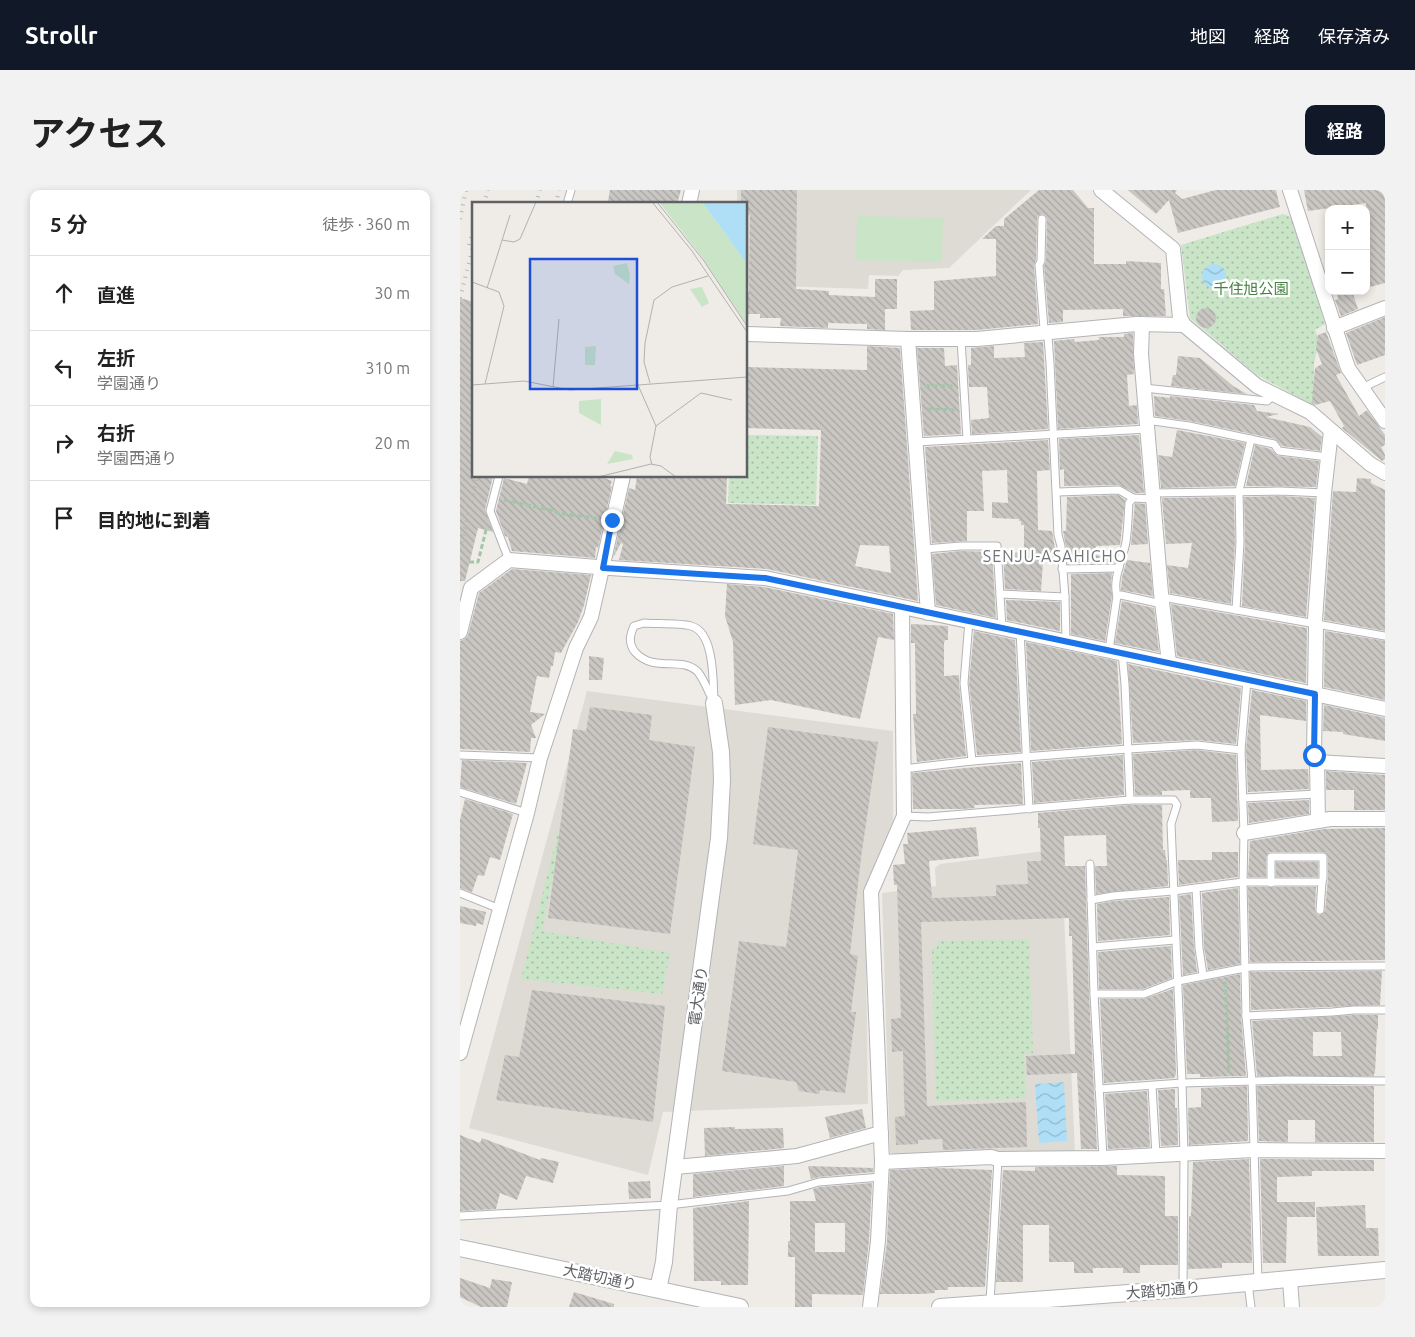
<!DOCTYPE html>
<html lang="ja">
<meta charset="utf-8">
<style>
:root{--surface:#fff;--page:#f2f2f2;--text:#222;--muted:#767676;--line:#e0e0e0;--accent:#111827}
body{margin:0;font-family:Ubuntu,"Noto Sans JP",sans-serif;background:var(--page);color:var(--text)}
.controls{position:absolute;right:15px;top:15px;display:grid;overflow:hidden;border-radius:10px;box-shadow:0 2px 8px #0003}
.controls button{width:45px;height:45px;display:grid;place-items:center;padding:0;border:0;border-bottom:1px solid var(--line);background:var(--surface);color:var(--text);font:25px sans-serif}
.stop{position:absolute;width:15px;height:15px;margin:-11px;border:4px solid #1a73e8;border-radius:50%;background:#fff}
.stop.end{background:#1a73e8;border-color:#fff;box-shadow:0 1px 5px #0008}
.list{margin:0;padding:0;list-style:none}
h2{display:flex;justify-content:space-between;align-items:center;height:65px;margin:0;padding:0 20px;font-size:21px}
h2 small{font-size:16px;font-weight:400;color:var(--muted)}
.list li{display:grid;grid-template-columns:32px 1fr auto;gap:15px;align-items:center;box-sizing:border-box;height:75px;padding:0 20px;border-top:1px solid var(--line)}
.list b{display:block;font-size:19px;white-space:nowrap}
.list p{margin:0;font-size:16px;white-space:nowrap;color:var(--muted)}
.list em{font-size:16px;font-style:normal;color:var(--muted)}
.icon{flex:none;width:28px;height:28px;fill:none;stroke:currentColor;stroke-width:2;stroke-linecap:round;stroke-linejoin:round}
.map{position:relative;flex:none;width:925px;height:1117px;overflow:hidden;border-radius:10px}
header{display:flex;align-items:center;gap:30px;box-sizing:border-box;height:70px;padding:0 25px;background:var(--accent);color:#fff}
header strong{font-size:24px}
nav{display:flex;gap:28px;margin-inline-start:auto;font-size:18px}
.intro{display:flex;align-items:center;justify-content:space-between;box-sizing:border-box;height:120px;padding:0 30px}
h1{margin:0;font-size:35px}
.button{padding:12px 22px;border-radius:10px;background:var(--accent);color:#fff;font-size:18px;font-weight:700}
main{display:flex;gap:30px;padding:0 30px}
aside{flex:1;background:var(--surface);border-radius:10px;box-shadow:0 2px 8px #0003}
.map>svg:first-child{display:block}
.education{fill:#dedbd5}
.park{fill:url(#park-dots)}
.pitch{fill:#c9e4c6}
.water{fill:url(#water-waves)}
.building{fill:url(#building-back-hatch);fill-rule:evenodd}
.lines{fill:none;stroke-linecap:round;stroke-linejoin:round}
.service-casing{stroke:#b2b4b7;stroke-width:9}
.minor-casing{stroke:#b2b4b7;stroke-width:16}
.tertiary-casing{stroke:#b2b4b7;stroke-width:18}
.path{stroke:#a1c6a8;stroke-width:3;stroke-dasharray:5 2.5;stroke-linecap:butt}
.service{stroke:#fff;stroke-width:7}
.minor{stroke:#fff;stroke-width:14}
.tertiary{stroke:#fff;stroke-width:16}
.rail{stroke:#b4b5b5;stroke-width:4;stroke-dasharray:1 6;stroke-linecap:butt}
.route{stroke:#1a73e8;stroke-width:6}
.labels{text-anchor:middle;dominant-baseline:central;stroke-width:5;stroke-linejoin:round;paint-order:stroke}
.park-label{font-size:15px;fill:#43833f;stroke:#fff}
.street-label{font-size:15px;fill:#5e6265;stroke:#fff}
.neighbourhood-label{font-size:16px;letter-spacing:1px;fill:#6f7477;stroke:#fff}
.inset-road{fill:none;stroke:#b1b1af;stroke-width:1}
.view{fill:#1d4ed8;fill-opacity:0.15;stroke:#1d4ed8;stroke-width:2.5}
.inset-edge{fill:none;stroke:#5e6265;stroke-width:2.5}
</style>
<header>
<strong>Strollr</strong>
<nav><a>地図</a><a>経路</a><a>保存済み</a></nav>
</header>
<div class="intro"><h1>アクセス</h1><a class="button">経路</a></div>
<main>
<aside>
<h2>5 分<small>徒歩 · 360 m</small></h2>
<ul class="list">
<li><svg class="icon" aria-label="ahead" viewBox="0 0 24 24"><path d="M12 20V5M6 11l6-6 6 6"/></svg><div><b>直進</b></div><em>30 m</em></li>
<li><svg class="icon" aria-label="left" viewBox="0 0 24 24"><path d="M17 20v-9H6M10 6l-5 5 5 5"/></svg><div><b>左折</b><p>学園通り</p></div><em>310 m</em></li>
<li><svg class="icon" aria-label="right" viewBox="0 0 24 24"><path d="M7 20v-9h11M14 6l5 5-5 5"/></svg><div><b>右折</b><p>学園西通り</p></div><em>20 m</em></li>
<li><svg class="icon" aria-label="arrive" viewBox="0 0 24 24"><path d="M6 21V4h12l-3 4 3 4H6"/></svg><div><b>目的地に到着</b></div></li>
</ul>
</aside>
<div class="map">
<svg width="925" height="1117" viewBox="0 0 925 1117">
<defs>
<pattern id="park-dots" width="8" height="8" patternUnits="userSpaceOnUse" patternTransform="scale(1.25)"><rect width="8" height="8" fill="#c9e4c6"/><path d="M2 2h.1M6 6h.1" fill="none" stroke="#a6bca4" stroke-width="1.8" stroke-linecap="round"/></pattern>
<pattern id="water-waves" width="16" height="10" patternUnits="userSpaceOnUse" patternTransform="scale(1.25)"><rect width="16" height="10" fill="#afdff7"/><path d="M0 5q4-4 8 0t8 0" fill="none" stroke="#92b8cc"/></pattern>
<pattern id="building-back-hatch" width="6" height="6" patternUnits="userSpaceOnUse" patternTransform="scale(1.25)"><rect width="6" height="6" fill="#cac7c3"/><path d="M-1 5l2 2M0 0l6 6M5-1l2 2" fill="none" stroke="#a7a5a2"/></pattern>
</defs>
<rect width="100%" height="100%" fill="#efece7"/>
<g class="education">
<path d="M277,0h294l-82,78 -46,2 -5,6 -29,-1 -1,14 -122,-4v-81h-9z"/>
<path d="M127,501l306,40v90l-28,66 3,217 -205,8 -15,63 -179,-47z"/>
<path d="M601,659l14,304 -68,1 -7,-3 -102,6 -8,-5 -8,-259 54,-7 -1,-18 5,-4z"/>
</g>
<g class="park">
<path d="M823,24l11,4 31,106 -10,6 4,10 -5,24v42l-57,-31 -67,-57 -9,-73z"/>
<path d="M286,245l72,1 -2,69 -88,-2 1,-27h17z"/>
<path d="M113,583l-31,158 128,22 -8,41 -141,-15z"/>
<path d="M569,749l4,114 -9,1 2,44 -90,3 -4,-153h5v-7z"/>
</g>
<path class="pitch" d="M397,26l86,2 -1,44 -86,-2z"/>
<g class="water">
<circle cx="754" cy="86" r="12"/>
<path d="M604,892l3,59 -28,2 -4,-59z"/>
</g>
<g class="building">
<path d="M150,0h71l-4,14h-52l-17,-3z"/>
<path d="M281,0h56l-1,99 33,2v4l46,2v-18h22v30h-12v21l-18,-1v-5l-39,-1v5l-48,-2 1,-8h-21v-4h-14v-22h3l1,-77 -4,-1v-10h-5z"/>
<path d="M579,0h34l15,18h6v56h32v-3l35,2v26h3l2,27h-43v-7l-60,1v12l-14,1 -5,-57 2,-5 1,-42 -2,-4 -3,-1 -4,2 -1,3 -1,41 -2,5 4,59 -61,6h-66l-1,-19 24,-1v-29l62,-5v-37h-14l14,-13h8v-7z"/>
<path d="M668,0h49l-2,3 7,6 34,-9h60l4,17 -102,26 -9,-33 -13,14z"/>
<path d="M844,0h81v93l-19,5v-85l-58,8z"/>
<path d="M877,101h15l6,18 -17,7 -6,-16 3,-1z"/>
<path d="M0,108l14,4v174h19l-8,34 8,22 -15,-4 -13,53h-5z"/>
<circle cx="746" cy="128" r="10"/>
<path d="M925,127v38l-28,10 -11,-32z"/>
<path d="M866,142l15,41 -5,2 23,41 8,-6 18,25v10l-4,2 4,8v4l-3,2 -40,-33 2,-2 -14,-25 -15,4 -3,-2 3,-35 7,-4 -6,-15 2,-14z"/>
<path d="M673,143l1,41 -7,1 2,31 8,-1 1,19 -80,5 -4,-88 20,-2 1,3 24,-2v-3h25v-3z"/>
<path d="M583,152l5,87 -76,5 -1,-14 18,-2 -2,-31h-18l-1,-22h3v-17l23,-2v12l31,-1 -1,-14z"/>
<path d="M407,156l33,2 18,253 -151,-32 -148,-9 4,-16 -2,-1 -8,15 16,-70 6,2 2,-14h90l-1,28 93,2 2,-76 -75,-2v-61l121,3zM400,355l29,1 2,27 -36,-7z"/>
<path d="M457,158h27l1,18 12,-1 4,69 -37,2z"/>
<path d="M718,166l22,2 33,28 14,8 -76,-8 2,-11h3z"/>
<path d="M694,206l16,2v-2l84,9 3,6 22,3 -13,3 44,10 12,10 -2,14 -38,-5 -7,-7 -85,-18 -35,-5z"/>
<path d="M717,240l68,13 -10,43 -74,2 -3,-33 14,2z"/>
<path d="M679,245l5,58h-9l-16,-8 -55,1v-17l-4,1 -1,-31z"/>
<path d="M588,250l2,30 -13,1 1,59 14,1 5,30h-14l-2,30 -36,-2 -2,-37 21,1v-28h-3v-4h-2v-2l-27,-1v-16l16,1 -1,-33 -25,1 2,40h-17v30l-35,2 -7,-96z"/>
<path d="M795,255l16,4 7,7 41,5 -3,26 -70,-1z"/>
<path d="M69,286h70l13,5 -2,5h2l-14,62 -2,-1 -1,11 -83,-7 -4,-14 -3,-1 -9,-25 8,-33 23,6z"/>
<path d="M897,288l14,1v4l14,7v141l-61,-11 9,-129 23,1z"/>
<path d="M658,305l7,5 -5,45 -24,1 -1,9 21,3 -1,5h-46l-6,-32h3l1,-34z"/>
<path d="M820,306l35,2 -9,119 -64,-11 3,-64 -1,-45z"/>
<path d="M774,307l1,45 -4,62 -61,-11 -3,-28 21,3 4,-25 -26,1 -4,-46z"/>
<path d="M675,313l10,1 3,40 -17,1z"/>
<path d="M501,361l31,1 4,66 -60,-13 -4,-51z"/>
<path d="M667,370l23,3 3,33 -32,-6 1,-13z"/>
<path d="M52,379l79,6 -7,30 -6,17 -17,31 -6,-1 -2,14h-2l-2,12 -12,-2 -7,36 15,2 -14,11 5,13h-5l-1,14 -70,-3v-108l6,-3 2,-3 11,-42z"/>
<path d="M652,383l-1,10 1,13 -7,45 -34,-7v-60z"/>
<path d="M267,394l37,3 129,27 1,26 -16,-3 -18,82 -89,-19 -36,5 -2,-63 -8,-26z"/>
<path d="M546,410l54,2v29l-53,-11z"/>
<path d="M662,411l32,7 5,44 -44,-9z"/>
<path d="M711,414l136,24 -1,55 -129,-27z"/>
<path d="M451,434l37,2v14h-3l-1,3v33l15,-1v9l7,72 -49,6 -4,-48h3l-1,-71h-4z"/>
<path d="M514,441l41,9 6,112 -44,3 -8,-72z"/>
<path d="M865,441l60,10v59l-61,-13z"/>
<path d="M566,452l91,19 5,83 -91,7z"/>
<path d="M129,466l15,2 -2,22h-13z"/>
<path d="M668,474l113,24 -5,56 -39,-4 -64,3z"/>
<path d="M792,500l54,11v20l-46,-6 1,55 47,-1 1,20 -61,3 -2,-42z"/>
<path d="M864,515l61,13v23l-42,-7v-2l-20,-1z"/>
<path d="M130,517l62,8 -3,25 46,7 -25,187 -122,-16 25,-189 13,2z"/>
<path d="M308,537l110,15 -17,116 -11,96 8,2 -7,56h5l-11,81 -25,-3 -1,4 -20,-3 -3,-9 -74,-11 17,-130 47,6 12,-97 -45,-6z"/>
<path d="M737,560l39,5 2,66 -26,1 -1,-24h-21v-8l-28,1v4h-27l-2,-41z"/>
<path d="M663,565l1,40 -90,8 -2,-41z"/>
<path d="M2,570l65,3 -11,41 -56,-17z"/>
<path d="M561,573l2,41 -49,1 1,3 -12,1h-50l-1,-36z"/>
<path d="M866,581l59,4v35h-31v-20h-28z"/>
<path d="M5,609l48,15 -13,46 -10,-3 -6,19 -6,-1 -6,17 -12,-4v-68z"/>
<path d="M849,610v14l-60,9 -1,-20z"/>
<path d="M670,615h32l1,45h2l1,10h1l1,26 -72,8 -1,-28h12l-1,-31 -42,1 1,30h20l4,128 8,155h-16l-4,-76 -50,2 -1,-19 49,-2 -3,-118h-3v-18l-148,4 6,184 99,-4 1,45 -84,3 -1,-11 -24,1v4l-22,1 -1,-28 10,-1 -1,-16 2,-1h-2l-1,-48 -11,1 -1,-33 10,-1 -4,-133h-3l-1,-20 12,-1 -2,-20h5l-1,-11 69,-6 3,29 -50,5 3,37 64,-2v-11l32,-1 -1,-23h14l-1,-33h-2v-15z"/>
<path d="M925,638v132l-135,2 -2,-75h68l-1,23 2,4 3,1 5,-4 3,-33v-21l-2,-4 -3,-1h-54l-3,5v20h-18l2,-36 74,-12z"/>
<path d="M752,662h26v25l-59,8 -1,-25h34z"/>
<rect x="816" y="672" width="42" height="15"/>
<path d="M778,698l2,76 -32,6 -4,-23 -2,-54z"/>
<path d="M731,704l3,54 3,24 -14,3 -4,-79z"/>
<path d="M709,707l1,38 -72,6 -1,-37 17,-3z"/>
<path d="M0,716l26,6 -3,13 -6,-2 -1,3 -16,-3z"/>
<path d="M711,756l1,32 -29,11h-44l-1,-37z"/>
<path d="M922,781l-2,34 -129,5 -1,-38z"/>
<path d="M780,784l1,42 5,60 -46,1v-3h-13l-4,-89z"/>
<path d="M713,799l3,85 -2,4 -70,5 -4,-84h44z"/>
<path d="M72,800l133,16 -12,116 -157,-22 9,-45 14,2z"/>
<path d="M894,825h24v14h-1l-2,44h-1v3h-117l-5,-55zM853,842h28l1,24h-29z"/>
<path d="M826,895l88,1v56h-59v-22h-27v22l-29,-1 -2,-55z"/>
<path d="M787,896l1,55 -59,4 -1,-37 13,-1v-19z"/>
<path d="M715,899v19h2l1,37 -17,1 -3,-56z"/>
<path d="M687,901l3,56 -42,2 -3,-55z"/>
<path d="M402,919l4,19 -36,10 -5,-21z"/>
<path d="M275,937v2l48,-1 1,20 -79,8 -1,-28z"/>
<path d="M0,945l20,8 2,-5 58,22 1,-2 18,4 -6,21 -27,-7 -9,24 -17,-7 -4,16 -36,2z"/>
<path d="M789,969l3,104h-30v5l-34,1 1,-53h2l2,-54z"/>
<path d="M800,969l114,1v11h-62v5l-35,1v25h38v15h-28l-1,46h-23z"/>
<path d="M324,976v20l-91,11v-23z"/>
<path d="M348,976l65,2v4l-54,5 -8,2z"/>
<path d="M657,976v9l48,1v40h13v49h-38v8h-17v-5h-30v5h-19v-11h-25v-37h-26v57h-27l7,-112 32,1v-4z"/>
<path d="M477,978l55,2 -7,117h-37v3h-13v3l-14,1h-41l7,-52 3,-72z"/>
<path d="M190,991l1,17 -22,1 -1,-17z"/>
<path d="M412,993l-3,57 -6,55 -51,-1v13h-17v-50h-7v-16h2v-40h26l-3,-12 7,-2zM355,1033h30v29h-30z"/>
<path d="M289,1011l-1,84h-27v-4h-27l-1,-73z"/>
<path d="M905,1015l1,23h12l1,28h-61l-2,-49z"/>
<path d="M0,1088l30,10 2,-9 20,3 -5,25h-26l-21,-10z"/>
<path d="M114,1102l40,12v3h-45z"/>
</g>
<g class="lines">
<g class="service-casing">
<g id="service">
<path d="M107,14l4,-14"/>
<path d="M582,29l-1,42 -2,4 5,64 4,8 2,26 8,172 3,11 4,51 1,44"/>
<path d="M501,149l6,100"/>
<path d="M684,198l123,13 8,-7"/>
<path d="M902,198l23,-11"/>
<path d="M686,230l43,6 85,18 5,7 49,6"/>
<path d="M456,252l231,-13"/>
<path d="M39,286l-9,35 19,49"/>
<path d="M597,302l62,-2 14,8 20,1"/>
<path d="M693,303l127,-2 44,2"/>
<path d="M464,359l37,-3h36l5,82"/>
<path d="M602,379l57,-1"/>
<path d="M540,404l65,3"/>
<path d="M657,406l4,-1 41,9"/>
<path d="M702,407l223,39"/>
<path d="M776,420l4,-68 -1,-51 12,-52"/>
<path d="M509,431l-5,62 8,78"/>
<path d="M184,433c13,1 35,0 47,3 24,6 22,57 23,77 -4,-8 -11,-26 -17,-32 -17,-15 -43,2 -62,-19 -7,-9 -5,-17 -1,-26z"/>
<path d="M560,441l9,178"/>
<path d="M649,460l8,-54c-5,-17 6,-37 9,-54 2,-13 2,-26 3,-39l4,-5"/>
<path d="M662,463l3,31 5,116"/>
<path d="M787,490l-6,70 3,83 -1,49 3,134 6,65 6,201"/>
<path d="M0,565l80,3"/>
<path d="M443,579l69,-8 156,-12 69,-4 44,5"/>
<path d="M0,602l67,21"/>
<path d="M783,608l74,-4"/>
<path d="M444,626l24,1 202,-17h44l3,5 -6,19 11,259 2,71 -1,135"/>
<path d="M630,674l4,130 9,164"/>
<path d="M811,693v-26h52v21l-1,4"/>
<path d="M736,698l3,60 4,27"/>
<path d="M0,703l40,16"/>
<path d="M631,710l22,-4 60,-5 70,-9h79l-2,28"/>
<path d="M633,757l82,-7"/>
<path d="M634,804h50l34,-13 72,-14 135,-1"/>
<path d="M786,826l86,-4 22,-2h31"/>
<path d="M692,896l4,69"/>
<path d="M639,899l83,-6 104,-3 99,1"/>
<path d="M0,1026l209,-11 119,-14 31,-9 62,-5"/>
<path d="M788,1093l3,24"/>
<path d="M530,1113l8,-144"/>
</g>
</g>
<g class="minor-casing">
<g id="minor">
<path d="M641,0l72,59 7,69 4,7"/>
<path d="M830,0l58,178 37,53"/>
<path d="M229,14l3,-14"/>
<path d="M682,134l-1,30 20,239 8,70"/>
<path d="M874,138l51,-20"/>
<path d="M286,144l162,5h69l159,-15 48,1 73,61 53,26 60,52 15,9"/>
<path d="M448,149l20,274"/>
<path d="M0,442l11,-44 38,-28 101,8 155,10 620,131"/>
<path d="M857,572l68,4"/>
<path d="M858,631l12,-2h55"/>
<path d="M784,643l74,-12 -1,-59 -3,-7 2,-128 -1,-7 9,-127 7,-62"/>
<path d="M0,863l67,-240 13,-55 36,-110 15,-31 32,-141"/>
<path d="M422,972l109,-5 7,2 105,-1 150,-8 132,1"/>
<path d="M215,977l122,-11 84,-23"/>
<path d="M830,1090l2,27"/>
<path d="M410,1117l8,-66 4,-79 -11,-270 33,-76 -2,-208"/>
</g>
</g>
<g class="tertiary-casing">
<g id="tertiary">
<path d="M0,1058l280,59"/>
<path d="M198,1099l6,-27 5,-57 50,-367 3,-58 -1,-28 -7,-49"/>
<path d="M480,1117l243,-18 202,-19"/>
</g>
</g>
<g class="path">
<path d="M465,196h29"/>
<path d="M467,219l28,1"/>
<path d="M44,310l51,11 2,2 43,6"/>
<path d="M9,372h9l8,-32"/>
<path d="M765,792l4,91"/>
</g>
<use href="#service" class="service"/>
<use href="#minor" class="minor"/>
<use href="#tertiary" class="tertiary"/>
<g class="rail">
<path d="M24,14l4,-14"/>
<path d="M76,14l4,-14"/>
<path d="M96,14l3,-14"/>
<path d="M0,29l6,-29"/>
<path d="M9,55l5,-19"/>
<path d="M0,108l14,-55"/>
<path d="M0,359l17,-73"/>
</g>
</g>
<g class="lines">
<path class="route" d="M152,330l-9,48 162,10 550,116 -1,61"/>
</g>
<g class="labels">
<g class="park-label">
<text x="791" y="98">千住旭公園</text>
</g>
<g class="street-label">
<text transform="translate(238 806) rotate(-82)">電大通り</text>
<text transform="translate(140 1087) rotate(12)">大踏切通り</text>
<text transform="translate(703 1100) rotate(-5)">大踏切通り</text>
</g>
<g class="neighbourhood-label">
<text x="595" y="366">SENJU-ASAHICHO</text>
</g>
</g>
<g transform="translate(12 12)">
<rect width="275" height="275" fill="#efece7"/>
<path d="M187,0h43l35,47 10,15v61l-45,-68zM155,61l3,12 -1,9 -14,-10 -2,-8zM230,85l7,16 -7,4 -12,-18zM124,144l-1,19h-10v-18zM129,197v26l-22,-12v-12zM143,249l17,4 1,4 -26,5z" fill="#c9e4c6"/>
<path d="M227,6l14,20 -9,9 -17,-20z" fill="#c9e4c6"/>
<path d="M230,0h45v62l-22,-31z" fill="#afdff7"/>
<path class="inset-road" d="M180,0l40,49 55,81M185,0l47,59 43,65M30,38l12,2 6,-3 16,-37M0,80l27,10 5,14 -19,78M15,86l23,-73M178,181l-6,-21 1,-19 9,-43 18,-13 36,-11M0,183l52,-4 46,9 177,-13M166,183l18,41 -6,31 2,8M81,185l6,-68M184,224l45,-33 31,7M126,275l53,-13 10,2 15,11"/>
<path class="view" d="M58,57h107v130h-107z"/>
<rect width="275" height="275" class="inset-edge"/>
</g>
</svg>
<div class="controls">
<button>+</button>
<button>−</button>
</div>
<div class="stop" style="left:854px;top:565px"></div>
<div class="stop end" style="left:152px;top:330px"></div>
</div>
</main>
